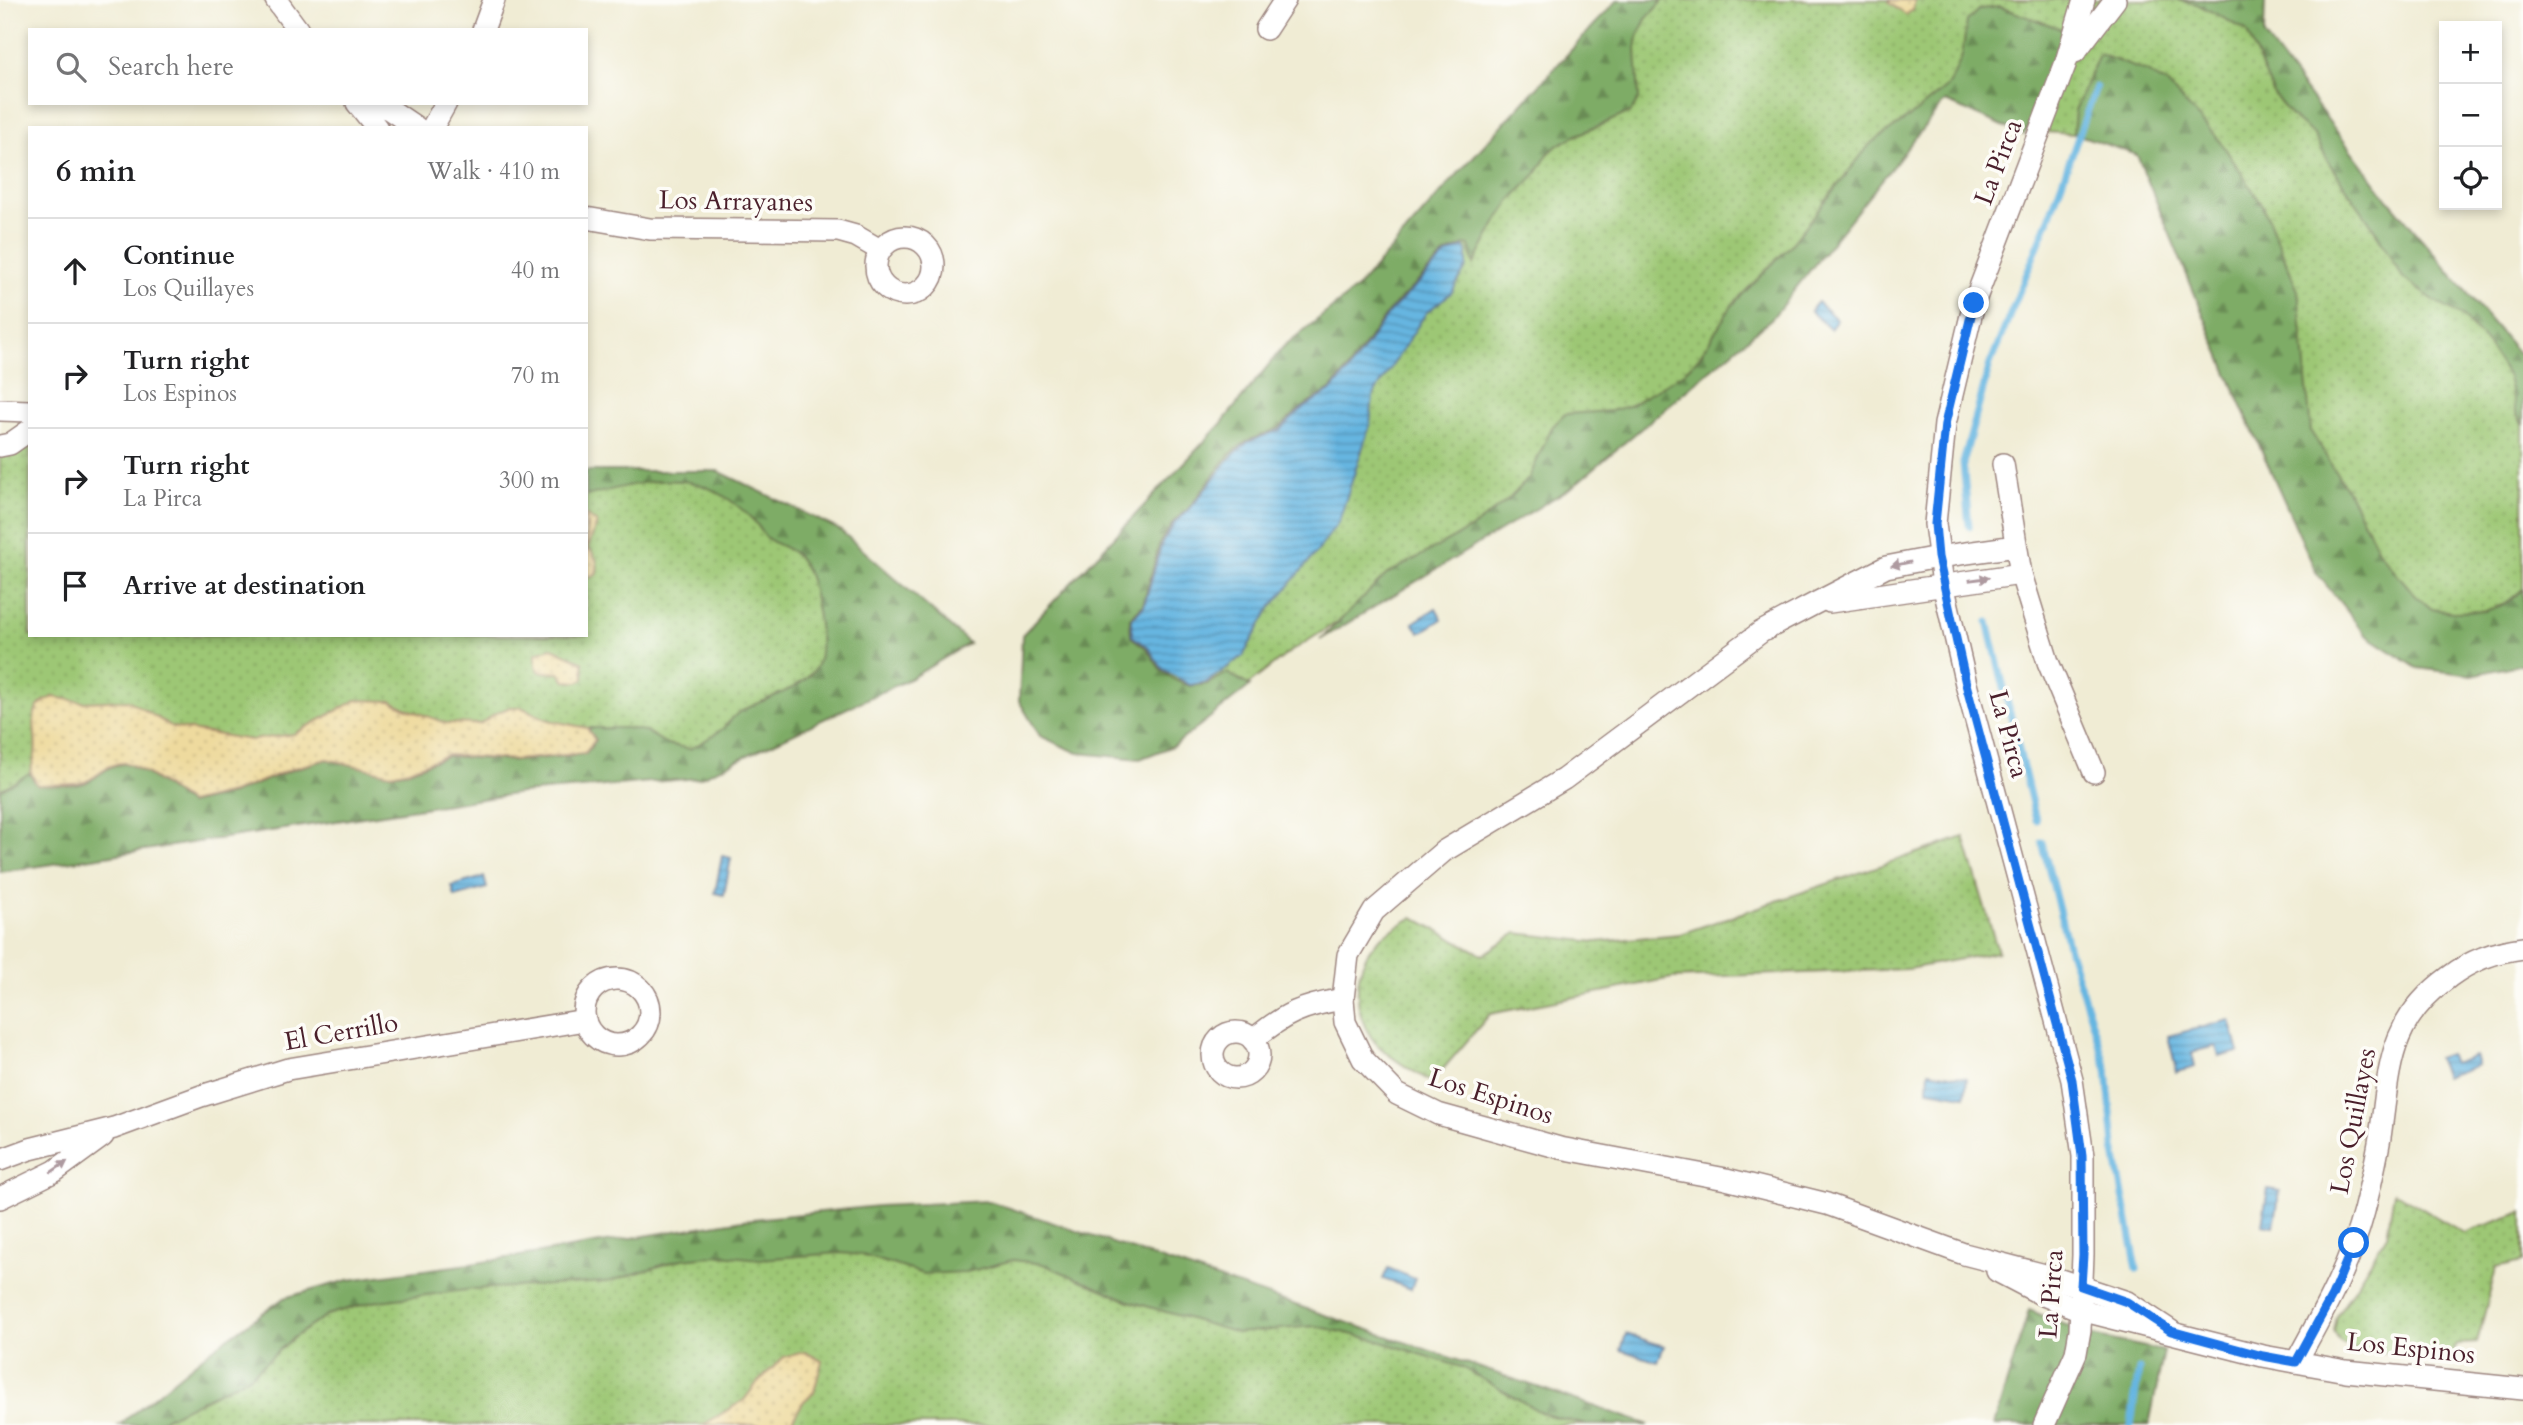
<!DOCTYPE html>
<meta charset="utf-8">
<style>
:root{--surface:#fff;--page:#f6f6f6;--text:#202124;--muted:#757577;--line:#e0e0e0}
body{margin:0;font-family:Cardo,serif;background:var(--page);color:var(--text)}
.controls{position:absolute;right:21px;top:21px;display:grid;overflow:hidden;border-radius:0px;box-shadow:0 4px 10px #0003}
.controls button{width:63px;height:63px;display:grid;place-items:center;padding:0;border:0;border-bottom:2px solid var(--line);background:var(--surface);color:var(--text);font:35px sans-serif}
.stop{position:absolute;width:21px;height:21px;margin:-16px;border:5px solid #1a73e8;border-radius:50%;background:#fff}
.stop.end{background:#1a73e8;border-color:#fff;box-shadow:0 2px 7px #0008}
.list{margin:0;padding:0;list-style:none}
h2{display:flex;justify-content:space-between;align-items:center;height:91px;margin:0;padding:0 28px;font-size:30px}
h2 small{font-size:23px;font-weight:400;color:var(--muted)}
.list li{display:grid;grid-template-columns:46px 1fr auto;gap:21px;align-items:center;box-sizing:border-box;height:105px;padding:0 28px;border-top:2px solid var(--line)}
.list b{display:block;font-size:26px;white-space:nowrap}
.list p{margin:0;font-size:23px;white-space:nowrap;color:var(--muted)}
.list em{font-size:23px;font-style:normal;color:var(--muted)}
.icon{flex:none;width:38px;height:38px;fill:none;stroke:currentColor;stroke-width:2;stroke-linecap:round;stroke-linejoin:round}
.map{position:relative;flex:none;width:2523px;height:1425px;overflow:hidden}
.search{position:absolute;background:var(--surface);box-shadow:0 4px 10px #0003;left:28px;top:28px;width:560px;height:77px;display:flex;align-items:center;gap:18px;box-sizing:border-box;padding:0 24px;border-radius:0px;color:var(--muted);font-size:26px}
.panel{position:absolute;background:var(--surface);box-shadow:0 4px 10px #0003;left:28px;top:126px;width:560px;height:511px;border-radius:0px}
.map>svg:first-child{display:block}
.grass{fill:url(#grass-dots);stroke:#747350;stroke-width:2}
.forest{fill:url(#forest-firs);stroke:#646648;stroke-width:2}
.sand{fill:url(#sand-dots);stroke:#9c7c64;stroke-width:2}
.water{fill:url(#water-rules);stroke:#586a86;stroke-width:2}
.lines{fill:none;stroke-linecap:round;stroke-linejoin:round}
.stream{stroke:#66b6e1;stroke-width:7}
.minor-casing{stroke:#9d8680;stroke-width:24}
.minor{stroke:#fff;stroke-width:21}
.oneway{fill:#ae9aa0}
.route{stroke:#1a73e8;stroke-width:9}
.labels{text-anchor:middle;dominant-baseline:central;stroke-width:7;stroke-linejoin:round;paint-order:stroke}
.street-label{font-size:26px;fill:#4a1f2b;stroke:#fdfcf7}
</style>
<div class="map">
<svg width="2523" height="1425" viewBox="0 0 2523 1425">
<defs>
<pattern id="grass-dots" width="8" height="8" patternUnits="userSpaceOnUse" patternTransform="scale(1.75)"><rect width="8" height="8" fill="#9dc774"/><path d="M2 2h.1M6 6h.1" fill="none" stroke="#89aa65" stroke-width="1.8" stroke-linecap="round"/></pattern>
<pattern id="forest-firs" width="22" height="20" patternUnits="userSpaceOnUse" patternTransform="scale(1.75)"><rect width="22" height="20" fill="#7eac66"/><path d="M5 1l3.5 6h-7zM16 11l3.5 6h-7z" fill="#698b54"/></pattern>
<pattern id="sand-dots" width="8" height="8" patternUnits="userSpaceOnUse" patternTransform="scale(1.75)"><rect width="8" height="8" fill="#eeda9e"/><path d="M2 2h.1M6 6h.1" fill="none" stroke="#cebb88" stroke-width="1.8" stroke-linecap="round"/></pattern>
<pattern id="water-rules" width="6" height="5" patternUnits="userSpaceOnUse" patternTransform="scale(1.75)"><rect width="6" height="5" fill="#66b6e1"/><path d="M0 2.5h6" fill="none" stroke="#5693b7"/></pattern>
</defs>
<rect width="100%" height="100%" fill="#fdfcf7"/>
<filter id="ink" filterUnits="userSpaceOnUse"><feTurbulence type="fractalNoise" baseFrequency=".0143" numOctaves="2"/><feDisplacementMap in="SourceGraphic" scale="14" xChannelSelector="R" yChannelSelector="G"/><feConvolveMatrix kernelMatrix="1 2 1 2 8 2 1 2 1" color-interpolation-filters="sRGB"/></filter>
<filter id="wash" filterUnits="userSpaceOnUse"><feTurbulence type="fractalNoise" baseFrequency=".00686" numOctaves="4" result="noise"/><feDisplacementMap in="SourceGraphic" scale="28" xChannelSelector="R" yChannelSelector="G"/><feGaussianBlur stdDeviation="1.57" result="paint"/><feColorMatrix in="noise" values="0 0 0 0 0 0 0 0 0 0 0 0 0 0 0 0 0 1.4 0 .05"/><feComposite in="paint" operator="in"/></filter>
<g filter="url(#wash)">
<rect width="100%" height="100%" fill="#f0ecd4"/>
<g class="grass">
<path d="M1618,0h647l-3,35 125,164 136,160v305l-103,3 -283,-513 -51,-19 -69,-5 -74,-29 -173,214 -398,285 -85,54 -81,64 -96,38 -46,-9 -34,-39 149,-239 178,-180z"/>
<path d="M30,437v198h556v-162l134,-1 119,60 130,112 -273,132 -178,16 -518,78v-422z"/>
<path d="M1964,837l34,115 -90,17 -236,9 -182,36 -58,68c-18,-10 -50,-28 -61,-45 -19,-28 -18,-71 6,-96 9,-9 25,-17 36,-24l70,38 33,-22 80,9 84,-8z"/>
<path d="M2394,1192l70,41 59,-21v50l-27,6 -19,75 -20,1 -7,17 -100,-13 -11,-7 -5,-10 3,-15 50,-81z"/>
<path d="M986,1202l657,223h-1521l162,-125z"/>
</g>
<g class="forest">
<path d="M1617,0h46l-17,19 -8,18 -2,12 3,49 -8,14 -56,24 -17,9 -10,9 -12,20 -25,26 -12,18 -25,46 -5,-18 -4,-1 -20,9 -57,58 -41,58 -16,19 -30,19 -22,20 -32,13 -18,14 -42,55 -12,10 -15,22 -17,63 -13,13 1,19 15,11 15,22 16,11 13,5 17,-2 20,-11 23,13 -75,59 -35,14 -62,-6 -38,-17 -21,-35 3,-66 199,-211 62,-77 73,-58 107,-121z"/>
<path d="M2175,0h90l-1,36 124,163 135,160v67l-7,-14 -8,-35 -19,-31 -26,-29 -25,-14 -35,-25 -32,-54 -42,-61 -15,-28 -23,-19 -17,-21 -28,-65 -49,-26z"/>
<path d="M2000,7l67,24 -5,20 -38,84 -78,-33 -3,1 -171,215 -200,169 -252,153 67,-66 83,-45 38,-29 21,-22 23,-51 13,-13 46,-3 20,-6 52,-32 16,-16 34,-53 57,-58 81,-103 40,-27 39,-32 12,-28 5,-35 12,-12z"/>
<path d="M2099,54l48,18 19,11 55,59 42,64 35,84 13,142 41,66 27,54 36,43 17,14 21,3 32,-1 20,-7 18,-15v75l-51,11 -55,-7 -51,-33 -50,-63 -80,-179 -99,-238 -64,-22 2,-23z"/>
<path d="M586,471h132l122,59 129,113 -58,35 -212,100 -178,15 -521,79v-82l30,-17 7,12c14,0 31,2 44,-1 17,-4 25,-21 43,-20 15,0 51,31 65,40l43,-10 62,-25 33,-10 64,15 18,-3 38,-15 69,5 69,-7 11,-14 -9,-12h39l19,3 22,13 23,5c11,-6 22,-12 32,-20 6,-4 9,-11 15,-15 22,-16 67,-22 80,-49 9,-18 -3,-82 -13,-99 -10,-19 -24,-18 -37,-28 -5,-4 -8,-12 -13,-17 -19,-20 -45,-38 -73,-40 -30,-3 -66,8 -95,15z"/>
<path d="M989,1201l660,224h-63l-42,-11 -83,-47 -85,-27 -60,-14 -79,7 -108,-32 -86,-37 -30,-4 -46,12 -43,2 -62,-19 -22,-2 -80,6 -39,-4 -39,4 -74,23 -134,7 -102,13 -45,13 -34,23 -44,39 -97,48h-33l93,-76 72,-51 64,-18 129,-17 266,-43 135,-14z"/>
<path d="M2029,1310l64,26 71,15 -15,74h-155z"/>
</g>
<g class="sand">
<path d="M1891,0h24l-2,9 -7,6 -17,-12z"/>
<path d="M586,515l11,8 -9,24c7,9 12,16 8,27l-8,4z"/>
<path d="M552,648l31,14 1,17 -6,3 -13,-1 -6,-8 -19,-1 -4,-6v-13z"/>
<path d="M54,697l29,5 45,-2 44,27 79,13 43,-6 62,-34 36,1 13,7 41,15 34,1 14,-10 16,-7h11l27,13 39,8 8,12 -10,13 -69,7 -69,-5 -38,15 -18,4 -64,-15 -33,9 -62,25 -43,10c-14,-9 -50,-39 -65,-40 -19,0 -26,16 -43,20 -13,3 -30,1 -44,2l-7,-14c2,-5 4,-11 5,-16 4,-24 -13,-49 19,-58z"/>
<path d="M805,1352l17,9 -8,31 -10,9 -15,24h-86l41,-25 13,-17 27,-26z"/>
</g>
<g class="water">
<path d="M1464,247l3,4v15l-15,26 -26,21 -53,83 -3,29 -31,96 -22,31 -48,58 -26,46 -36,26 -17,3 -27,-16 -16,-23 -15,-10v-17l12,-13 18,-63 14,-22 12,-10 43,-54 17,-15 32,-12 22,-21 30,-19 16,-18 41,-59 57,-58z"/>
<path d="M1818,302l19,18 -7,9 -20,-18z"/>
<path d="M1436,608l6,11 -22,14 -7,-10z"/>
<path d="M722,856l9,2 -7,37 -9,-2z"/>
<path d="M484,877l3,11 -32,9 -3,-11z"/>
<path d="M2230,1020l9,32 -20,5 -3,-11 -24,6 3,15 -18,5 -9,-36z"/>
<path d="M2449,1054l4,10 22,-8 3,9 -33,12 -8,-19z"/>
<path d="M1929,1071l38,7 -2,18 -37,-6z"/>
<path d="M2268,1189l12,2 -6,35 -12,-2z"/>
<path d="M1388,1268l27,11 -4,10 -28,-10z"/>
<path d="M1626,1334l38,12 -6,16 -37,-12z"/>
</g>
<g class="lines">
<g class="stream">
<path d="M1969,526l-6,-63 27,-99 58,-143 48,-134"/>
<path d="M1988,622l48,198"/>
<path d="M2042,842l27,108 38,119 7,78 23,122"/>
<path d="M2131,1425l8,-56"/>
</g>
</g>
</g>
<g filter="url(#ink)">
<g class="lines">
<g class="minor-casing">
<g id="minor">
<path d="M276,0l22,30"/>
<path d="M1266,29l19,-29"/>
<path d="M483,30l11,-30"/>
<path d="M2075,52l40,-52"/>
<path d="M357,103l20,25"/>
<path d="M372,103l17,6 28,19"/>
<path d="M432,128l14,-25"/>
<path d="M586,218l64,11 188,2 18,5 24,14"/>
<circle cx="905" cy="266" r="29"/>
<path d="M0,410l30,1"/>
<path d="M0,446l10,-2 20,-14"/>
<path d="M2003,464l18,110 27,88 46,110"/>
<path d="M2016,546l-78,11 -52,10 -72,37 -53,28 -197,147 -120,72 -70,60 -26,44 -5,44 2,23 18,37 34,35 41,20 122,34 166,31 101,25 137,50 81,21 82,27 44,29"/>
<path d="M1830,602l191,-28"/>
<circle cx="617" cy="1012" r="33"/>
<circle cx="1236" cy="1055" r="23"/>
<path d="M1253,1040c32,-27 49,-34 90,-41"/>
<path d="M0,1160l30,-11 84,-21 87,-32 87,-27 297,-49"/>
<path d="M0,1198l55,-27 48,-35"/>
<path d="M1997,1271l44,23 40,16 182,46 83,15 177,18"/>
<path d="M2296,1362c27,-49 54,-97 68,-151 6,-24 12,-49 16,-74 10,-68 7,-115 69,-160 21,-16 48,-26 74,-29"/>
<path d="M2044,1425l32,-72 4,-23 3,-75v-99l-11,-76 -106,-396 -23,-100 -8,-60 10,-100 29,-121 91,-238 19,-65"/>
</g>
</g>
<use href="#minor" class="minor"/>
</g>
<defs><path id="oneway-solid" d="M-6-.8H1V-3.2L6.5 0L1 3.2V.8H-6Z" transform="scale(1.75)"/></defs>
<g class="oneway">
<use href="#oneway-solid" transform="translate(1901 564) rotate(169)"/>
<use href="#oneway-solid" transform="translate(1979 579) rotate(-8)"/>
<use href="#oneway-solid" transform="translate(59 1167) rotate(-34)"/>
</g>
</g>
<g class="lines" filter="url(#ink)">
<path class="route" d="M1974,303l-29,121 -10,100 3,33 28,127 106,396 10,76 1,99 -2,31 46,16 44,29 92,25 33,6 36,-66 22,-53"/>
</g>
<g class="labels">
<g class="street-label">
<text transform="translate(1998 162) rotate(-69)">La Pirca</text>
<text transform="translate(736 201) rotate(1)">Los Arrayanes</text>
<text transform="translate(2009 734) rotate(75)">La Pirca</text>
<text transform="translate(341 1032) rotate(-10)">El Cerrillo</text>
<text transform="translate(1491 1096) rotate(18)">Los Espinos</text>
<text transform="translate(2353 1121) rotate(-79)">Los Quillayes</text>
<text transform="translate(2051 1294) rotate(-86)">La Pirca</text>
<text transform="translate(2411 1348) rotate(6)">Los Espinos</text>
</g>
</g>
</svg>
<div class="controls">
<button>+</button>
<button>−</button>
<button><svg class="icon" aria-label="locate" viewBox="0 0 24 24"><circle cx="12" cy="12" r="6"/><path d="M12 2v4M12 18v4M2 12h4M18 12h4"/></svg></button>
</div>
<div class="stop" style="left:2354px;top:1243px"></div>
<div class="stop end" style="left:1974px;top:303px"></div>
<div class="search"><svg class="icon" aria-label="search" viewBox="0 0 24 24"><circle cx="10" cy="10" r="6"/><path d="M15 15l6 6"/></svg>Search here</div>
<section class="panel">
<h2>6 min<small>Walk · 410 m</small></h2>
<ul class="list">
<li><svg class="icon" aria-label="ahead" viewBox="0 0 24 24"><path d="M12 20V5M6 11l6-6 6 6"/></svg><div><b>Continue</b><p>Los Quillayes</p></div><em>40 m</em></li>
<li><svg class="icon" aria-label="right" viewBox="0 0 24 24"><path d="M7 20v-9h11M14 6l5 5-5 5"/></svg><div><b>Turn right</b><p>Los Espinos</p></div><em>70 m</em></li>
<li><svg class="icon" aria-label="right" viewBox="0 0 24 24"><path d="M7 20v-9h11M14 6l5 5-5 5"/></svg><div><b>Turn right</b><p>La Pirca</p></div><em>300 m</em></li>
<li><svg class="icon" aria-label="arrive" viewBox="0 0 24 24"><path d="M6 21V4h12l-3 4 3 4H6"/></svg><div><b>Arrive at destination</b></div></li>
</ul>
</section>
</div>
